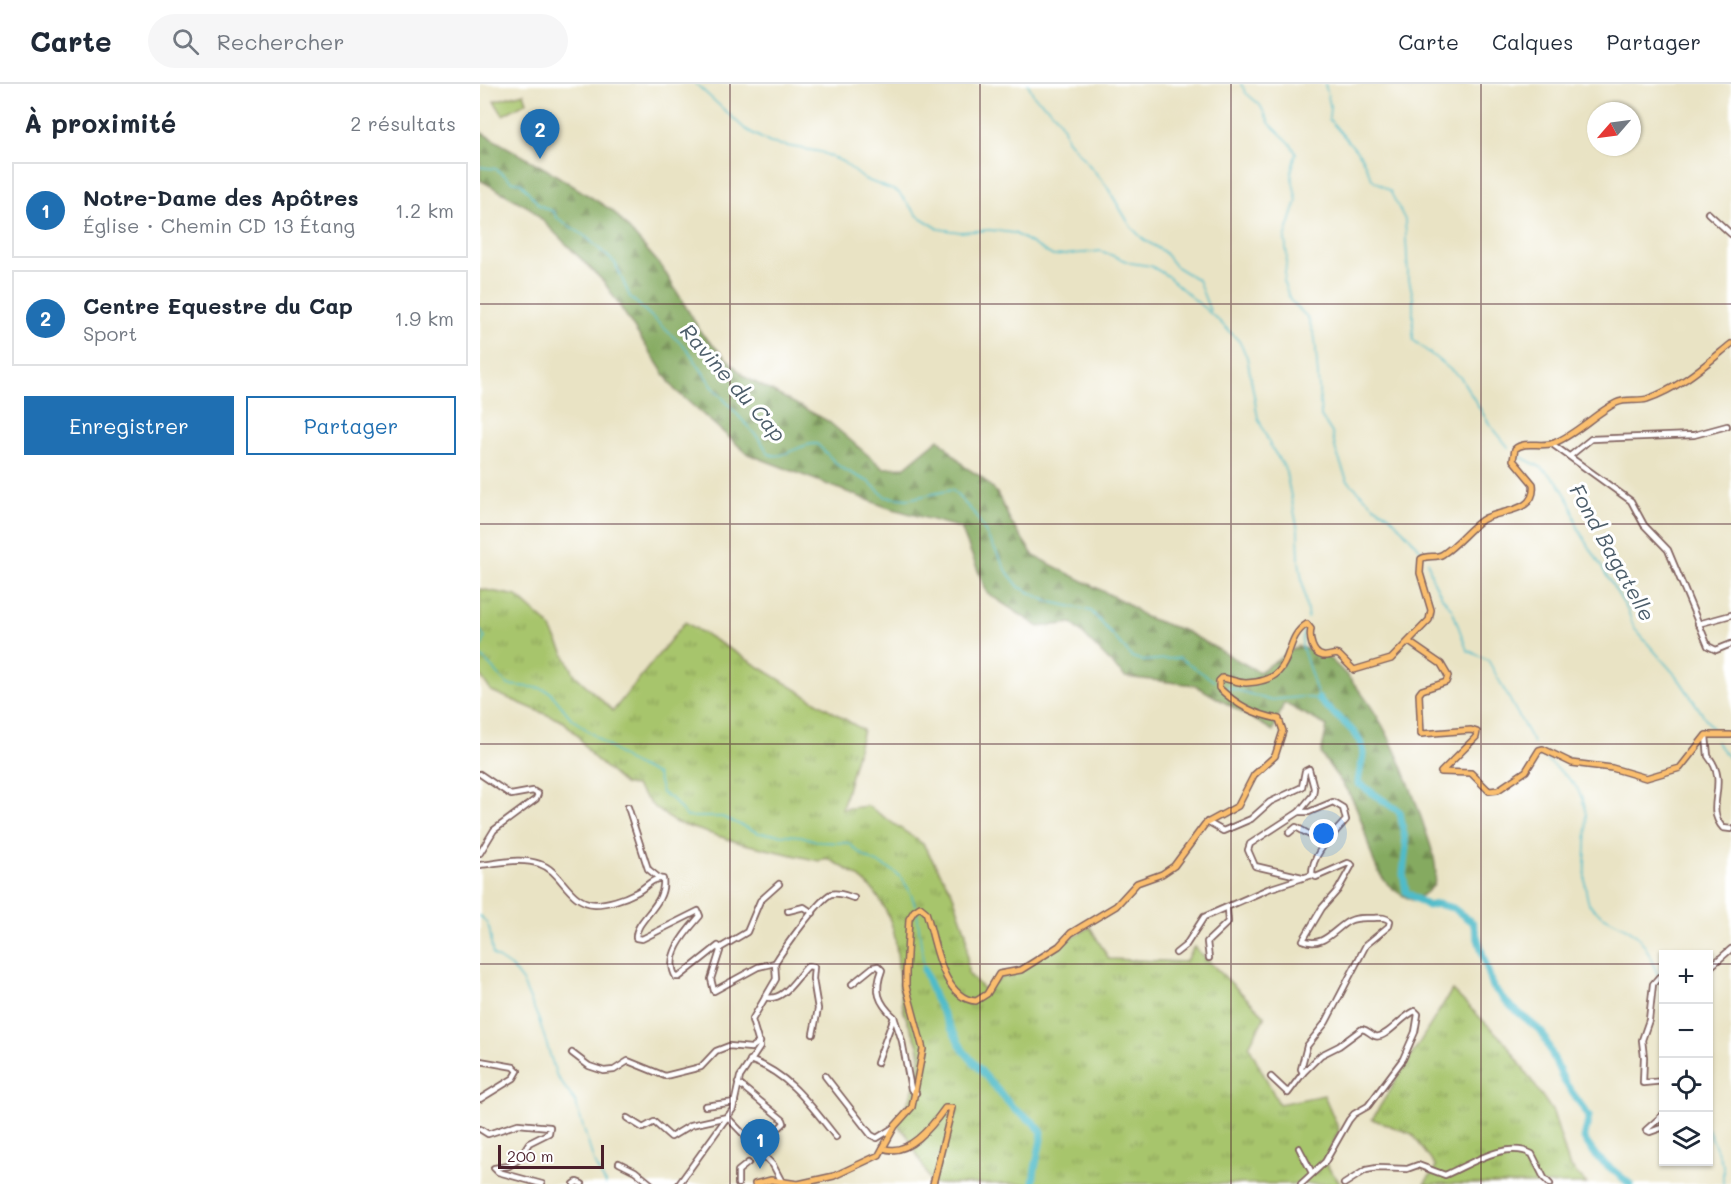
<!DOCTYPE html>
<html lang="fr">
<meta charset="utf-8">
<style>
:root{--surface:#fff;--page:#f6f6f7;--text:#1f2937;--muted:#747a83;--line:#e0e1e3;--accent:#1f6fb2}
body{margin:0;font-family:Mali,sans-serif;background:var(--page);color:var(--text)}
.controls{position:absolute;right:18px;bottom:18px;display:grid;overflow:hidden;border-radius:0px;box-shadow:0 2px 4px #0004}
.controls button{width:54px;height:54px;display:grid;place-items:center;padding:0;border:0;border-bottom:2px solid var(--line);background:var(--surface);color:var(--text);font:30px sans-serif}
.compass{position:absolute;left:1107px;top:18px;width:54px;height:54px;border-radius:50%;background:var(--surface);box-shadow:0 2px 4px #0004;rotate:242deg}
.scale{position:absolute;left:18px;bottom:15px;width:106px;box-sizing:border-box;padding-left:6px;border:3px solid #4a1f2b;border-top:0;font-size:16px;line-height:21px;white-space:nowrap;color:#4a1f2b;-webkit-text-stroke:4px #fff;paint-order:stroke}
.you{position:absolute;left:844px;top:750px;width:21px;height:21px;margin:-15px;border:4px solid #fff;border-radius:50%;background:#1a73e8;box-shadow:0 0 0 9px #1a73e833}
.badge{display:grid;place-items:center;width:39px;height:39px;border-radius:50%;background:var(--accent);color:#fff;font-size:20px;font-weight:700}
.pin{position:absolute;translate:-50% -50px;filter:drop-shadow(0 2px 3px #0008)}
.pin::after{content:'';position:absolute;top:32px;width:21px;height:18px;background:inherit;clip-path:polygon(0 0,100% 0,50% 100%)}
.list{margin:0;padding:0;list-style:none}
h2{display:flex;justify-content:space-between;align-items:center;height:78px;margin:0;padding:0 24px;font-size:26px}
h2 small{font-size:20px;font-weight:400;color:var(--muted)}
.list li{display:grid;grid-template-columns:39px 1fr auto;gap:18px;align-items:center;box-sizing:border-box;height:96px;margin:0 12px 12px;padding:0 12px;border:2px solid var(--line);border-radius:0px}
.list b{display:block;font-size:22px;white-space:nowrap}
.list p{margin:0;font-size:20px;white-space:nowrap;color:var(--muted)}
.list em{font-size:20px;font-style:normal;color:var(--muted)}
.actions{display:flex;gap:12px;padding:18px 24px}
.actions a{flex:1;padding:14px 0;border:2px solid var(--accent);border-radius:0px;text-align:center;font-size:21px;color:var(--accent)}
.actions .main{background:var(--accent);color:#fff}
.icon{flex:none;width:33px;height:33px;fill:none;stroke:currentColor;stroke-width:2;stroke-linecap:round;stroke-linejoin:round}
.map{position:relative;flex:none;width:1251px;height:1100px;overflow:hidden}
header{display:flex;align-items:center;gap:36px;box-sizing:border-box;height:84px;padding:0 30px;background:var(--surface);border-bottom:2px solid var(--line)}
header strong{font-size:28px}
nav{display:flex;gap:33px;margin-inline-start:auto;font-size:21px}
.search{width:420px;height:54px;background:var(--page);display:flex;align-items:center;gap:15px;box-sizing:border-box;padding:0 21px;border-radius:33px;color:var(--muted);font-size:22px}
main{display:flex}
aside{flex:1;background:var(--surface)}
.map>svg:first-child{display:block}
.grass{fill:url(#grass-tufts);stroke:#78724c;stroke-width:1.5}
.forest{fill:url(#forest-firs);stroke:#686446;stroke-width:1.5}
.pitch{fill:#a7c56c;stroke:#78724c;stroke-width:1.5}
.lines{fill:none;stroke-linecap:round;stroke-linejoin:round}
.stream{stroke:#4fbbc9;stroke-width:1.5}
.river{stroke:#4fbbc9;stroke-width:7}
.minor-casing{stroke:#826461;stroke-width:8}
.major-casing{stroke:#826461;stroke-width:8}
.minor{stroke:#fff;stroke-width:4.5}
.major{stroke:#fabe6e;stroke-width:5}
.grid{fill:none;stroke:#4a1f2b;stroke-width:1.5;stroke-opacity:0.55}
.labels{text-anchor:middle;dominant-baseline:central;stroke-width:6;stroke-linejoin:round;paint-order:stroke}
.water-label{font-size:21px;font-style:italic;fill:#4c5d6a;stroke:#fff}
</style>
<header>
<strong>Carte</strong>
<div class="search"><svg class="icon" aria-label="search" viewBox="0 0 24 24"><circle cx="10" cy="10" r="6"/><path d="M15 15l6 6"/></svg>Rechercher</div>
<nav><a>Carte</a><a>Calques</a><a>Partager</a></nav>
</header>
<main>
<aside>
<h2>À proximité<small>2 résultats</small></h2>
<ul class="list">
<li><span class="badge">1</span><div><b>Notre-Dame des Apôtres</b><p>Église · Chemin CD 13 Étang</p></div><em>1.2 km</em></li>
<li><span class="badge">2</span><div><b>Centre Equestre du Cap</b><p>Sport</p></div><em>1.9 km</em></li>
</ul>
<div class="actions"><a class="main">Enregistrer</a><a>Partager</a></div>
</aside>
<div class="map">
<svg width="1251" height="1100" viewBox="0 0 1251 1100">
<defs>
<pattern id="grass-tufts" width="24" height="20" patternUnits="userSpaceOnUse" patternTransform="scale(1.5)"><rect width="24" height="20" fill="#a7c56c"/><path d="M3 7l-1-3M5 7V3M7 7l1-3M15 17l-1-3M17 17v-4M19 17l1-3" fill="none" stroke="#8a9f59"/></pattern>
<pattern id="forest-firs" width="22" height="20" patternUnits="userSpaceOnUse" patternTransform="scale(1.5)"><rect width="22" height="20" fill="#85aa60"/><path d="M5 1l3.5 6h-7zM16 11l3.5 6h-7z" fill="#6f8a4f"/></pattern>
</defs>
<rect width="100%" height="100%" fill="#fff"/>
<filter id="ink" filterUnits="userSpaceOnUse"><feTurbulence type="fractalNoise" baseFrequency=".0167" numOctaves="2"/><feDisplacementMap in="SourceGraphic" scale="12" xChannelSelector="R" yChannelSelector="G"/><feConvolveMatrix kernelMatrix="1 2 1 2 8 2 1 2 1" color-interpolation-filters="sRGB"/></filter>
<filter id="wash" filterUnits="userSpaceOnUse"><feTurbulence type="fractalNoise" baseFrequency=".008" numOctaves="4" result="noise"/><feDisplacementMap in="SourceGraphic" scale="24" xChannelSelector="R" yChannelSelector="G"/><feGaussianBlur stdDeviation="1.35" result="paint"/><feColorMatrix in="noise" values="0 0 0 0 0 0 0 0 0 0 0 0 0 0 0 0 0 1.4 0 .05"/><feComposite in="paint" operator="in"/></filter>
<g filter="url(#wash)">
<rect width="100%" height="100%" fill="#e9e3c4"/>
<g class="grass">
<path d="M0,505l37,7 32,29 26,50 38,36 72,-89 178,108 -21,79 26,-3 55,38 29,48 14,41 2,40 15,16 107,-62 19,32 76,3 9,-15 71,69 -16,30 30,58 45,-9 15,35 -15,32 17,22h-409l-25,-49 -13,-13c14,-10 29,-53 25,-72 -2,-13 -11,-25 -15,-38 -10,-40 0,-75 -24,-112 -13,-22 -33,-30 -53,-42l-8,3 -79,-18 -66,-21 -22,-17 -17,-19 -10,-1 -34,-30 -13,-19 -14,-14 -73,-31 -11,-16z"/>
<path d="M972,906l54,53 47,69 16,53 18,19h-163l12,-17 -24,-33 -40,-15z"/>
</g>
<path class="forest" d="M0,48l71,40 62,39 49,56 40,67 43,43 83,44 55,47 22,-1 34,-28 26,28 15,9 17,17 15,31 22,32 94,48 17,13 40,14 74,41 39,-26c10,4 25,7 33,14 49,43 73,106 93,166 5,15 16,41 10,58 -4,8 -14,13 -22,16 -44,-18 -39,-52 -55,-91 -8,-20 -24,-37 -36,-55l6,-28 -43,-23 -11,28 -78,-46 -70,-8 -53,-54 -33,4 -52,-34 -26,-65 -75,-21 -138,-53 -74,-65 -70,-107 -74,-74 -50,-28z"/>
<path class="pitch" d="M44,9l3,9 -24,13 -9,-14z"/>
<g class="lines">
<g class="stream">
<path d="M216,0l49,45 25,14 51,9 22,10 21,17 34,13 20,24 21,13 21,3 30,-2 24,3 39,23 48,-5 30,12 20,3 15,9 52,45 21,21 8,16 11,61 13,29 14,21 13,62 1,31 9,57"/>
<path d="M548,0l6,12 21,18 9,14 3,11 39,46 25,42 12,12 21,13 11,14 23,14 12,31"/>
<path d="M761,0l5,9 14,12 10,19 20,19 6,10 -5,20 6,28 -12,37 2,18 -3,27 6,17 18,18 7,20 6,78 11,17 4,18 11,29 27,26 15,9 35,38"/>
<path d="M845,0l5,21 -1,14 32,37 11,23 18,12 15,29 3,55 5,22v43l48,38 27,44 21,26"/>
<path d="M0,83l16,2 16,12 9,2 18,22 15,7 2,5 30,20 29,26 15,34 58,53 24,36 48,54 9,14c15,7 31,-12 48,-10l24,24 28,14 17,15 22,2 44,-9 23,24 33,59 11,14 28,14 44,10 41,46 11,4 37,-3 34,23"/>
<path d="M1041,373l21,11 16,14 13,22 7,24 50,83 6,17 44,50 34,50"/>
<path d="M948,477l4,17 10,19 10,12 15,41 21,10 46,84"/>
<path d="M0,546l5,8 -5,13"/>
<path d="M0,571l28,30 32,3 10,4 21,26 57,43 29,14 5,18 10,6 15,18h35l37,16 42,3 19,6 29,1c27,30 51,14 66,62"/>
<path d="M747,603l42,13 32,-3 18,2 -17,-53 1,-15"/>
<path d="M1236,658l15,19"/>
<path d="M1062,672c10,9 23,18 32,28 26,33 2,80 15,120 14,17 36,19 48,32 11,11 14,25 21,39"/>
<path d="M437,828l7,57"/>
<path d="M0,832c14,11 9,23 13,39l18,12 11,14 17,39 18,57 18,24 20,64 11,19"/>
<path d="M1180,895l4,21"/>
<path d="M1228,1045l15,36v19"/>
</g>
<g class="river">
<path d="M839,615c12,16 45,33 44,55 -1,9 -4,19 -5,29l42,29 6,34 -3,28 3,18 22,14 9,-2 16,4 20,15 20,64 15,17 34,28 22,49 25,35 -5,23 13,18 33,27"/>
<path d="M444,885l11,30 28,51 51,59 19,13 9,10c-2,18 -8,34 -9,52"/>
</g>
</g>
</g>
<g filter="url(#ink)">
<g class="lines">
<g class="minor-casing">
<g id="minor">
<path d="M1228,129l23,21"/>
<path d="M1072,360l79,57 13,24 24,25 40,96 8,4 15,-6"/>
<path d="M1090,372l21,-17 103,-4 33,-9"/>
<path d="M1218,540l33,-9"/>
<path d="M1226,652l2,20c23,28 -5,50 15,72l8,1"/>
<path d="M0,690l31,21 22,-4 5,3 -2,5 -42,31 -14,23"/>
<path d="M148,723l20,62 11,9"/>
<path d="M819,728l-49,32 -2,6 7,16 47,11"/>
<path d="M727,738l16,9 28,-12 19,-17 32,-15 3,-16 4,-2 5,19 -1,7 -14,17h10l24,-10 10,6 3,12c-13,15 -35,34 -34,55l4,2 32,-14 4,2 -14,25 -16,18 -19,32c20,9 31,-11 46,-19 8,-4 14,-3 23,-3 7,0 12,-2 18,3l-1,5 -23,19 -40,77 -19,24 -6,23 2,4 18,-18 18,-9 23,-17c6,1 8,5 13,7 10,4 27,-20 40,-25l3,3 -3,18 -12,27 -35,47 -14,8 -5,6 -24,42 -24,22"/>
<path d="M809,749l7,-6 30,17"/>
<path d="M0,781c20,-2 40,-8 60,-1 22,7 28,39 55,40 12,0 29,-5 40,-11 10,-4 17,-16 28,-14 4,26 -28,40 -27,59l6,1 56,-28 2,5c-13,15 -37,40 -24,61h3l39,-31 2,5 -9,28 3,12 44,-24 17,-4 1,16 -24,41 8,27 -20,30 -7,32 -54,75"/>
<path d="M308,827l16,-4 9,6"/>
<path d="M240,864l27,-16 13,-31 19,-17"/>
<path d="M696,869l10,-8 18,-28 64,-28 44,-14"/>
<path d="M729,874l-2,-16 21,-20 -1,-13"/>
<path d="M295,879c8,-13 44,-64 56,-69 8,-2 16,2 23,4"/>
<path d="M1228,885l23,-20"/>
<path d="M1184,892l-5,1 -6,7 -4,36 -7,20 2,17 -1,26 21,-2"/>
<path d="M372,900l21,-17 5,-1 4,4c-8,21 -4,32 12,47"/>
<path d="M285,913c19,6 31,-20 43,-31l6,1 -1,12 5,30 -5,25"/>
<path d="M92,969l17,13 15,5 10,-1 14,-9 37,15 36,-9 15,-16 13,-5 22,2 9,-6"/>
<path d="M270,976c40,14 61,46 86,77"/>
<path d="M0,977l34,6 4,4 -4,7 -34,21"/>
<path d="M397,979l17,-46 8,24 9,48 5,4"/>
<path d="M345,992l46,59 6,3 16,-10"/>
<path d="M791,993l17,16 15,-20"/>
<path d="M258,999l45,37 1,3 -4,4"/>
<path d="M225,1022l30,-4"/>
<path d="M1184,1030l-18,16 4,2 14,-5"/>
<path d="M147,1034l16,10 11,-6 17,15 20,-12 36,-8 46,48 9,17"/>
<path d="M0,1045l8,5 30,-10 32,3 -1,6 -20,10 -11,17 -9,6 -15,2 4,4 44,12"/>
<path d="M819,1064l13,25"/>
<path d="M139,1079l16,8 16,13"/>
<path d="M94,1100l3,-2 5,2"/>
<path d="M258,1100v-13l10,-8"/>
<path d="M864,1100l22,-14 11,-2 30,1 11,-4 27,10c24,-10 60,-35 87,-21l12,24 6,6"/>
</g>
</g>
<g class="major-casing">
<g id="major">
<path d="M929,558l32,22 7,12 -2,6 -24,8 -3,4 2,40 50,-4 6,2 -1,5 -35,35 30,1 18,18 9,-1 28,-19 13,-21 4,-1 29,14 40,5 34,10 34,-10 26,-33h25"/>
<path d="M403,1064c25,10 50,-23 62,-40h7l-19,76"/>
<path d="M275,1100l16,-4 27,4"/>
<path d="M318,1100l36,-8 45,-21 16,-29 17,-19 11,-58 -17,-63v-14l3,-53 5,-8 6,-4 6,5c9,26 15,87 50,89l11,-7 12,-20 22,-4 38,-24 12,-13 45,-27 21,-23 25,-9 12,-8 31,-42 33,-18 16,-31 21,-19 8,-25 -4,-12c-25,-5 -41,-13 -60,-31v-7l3,-3c8,1 16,5 24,5 54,-2 33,-42 61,-59l4,5c-2,9 1,25 12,27 6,1 10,-3 16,-1l15,15 37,-11 38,-39 2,-10 -11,-37 1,-14c7,-5 15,0 22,-5 14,-9 25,-24 39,-34 17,-11 55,-6 51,-36l-20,-24 2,-11c10,-9 26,-1 39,-6 23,-9 40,-29 62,-40 10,-5 21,-1 31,-4 33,-11 58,-34 84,-55"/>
</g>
</g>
<use href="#minor" class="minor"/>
<use href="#major" class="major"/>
</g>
</g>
<path class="grid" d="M250,0v1100M500,0v1100M751,0v1100M1001,0v1100M0,220h1251M0,440h1251M0,660h1251M0,880h1184M1228,880h23"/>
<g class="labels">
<g class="water-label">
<text transform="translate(254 298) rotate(49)">Ravine du Cap</text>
<text transform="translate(1133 468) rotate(61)">Fond Bagatelle</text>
</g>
</g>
</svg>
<div class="controls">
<button>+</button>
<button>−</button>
<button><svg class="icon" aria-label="locate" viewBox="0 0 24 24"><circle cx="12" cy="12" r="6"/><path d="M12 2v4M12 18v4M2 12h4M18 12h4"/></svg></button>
<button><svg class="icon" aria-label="layers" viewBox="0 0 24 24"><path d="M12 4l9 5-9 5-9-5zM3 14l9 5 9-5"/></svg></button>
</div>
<svg class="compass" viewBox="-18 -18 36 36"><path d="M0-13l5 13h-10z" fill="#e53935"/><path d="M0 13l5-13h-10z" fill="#747a83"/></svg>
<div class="scale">200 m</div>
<div class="you"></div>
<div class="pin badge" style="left:280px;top:1085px">1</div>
<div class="pin badge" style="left:60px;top:75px">2</div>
</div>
</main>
